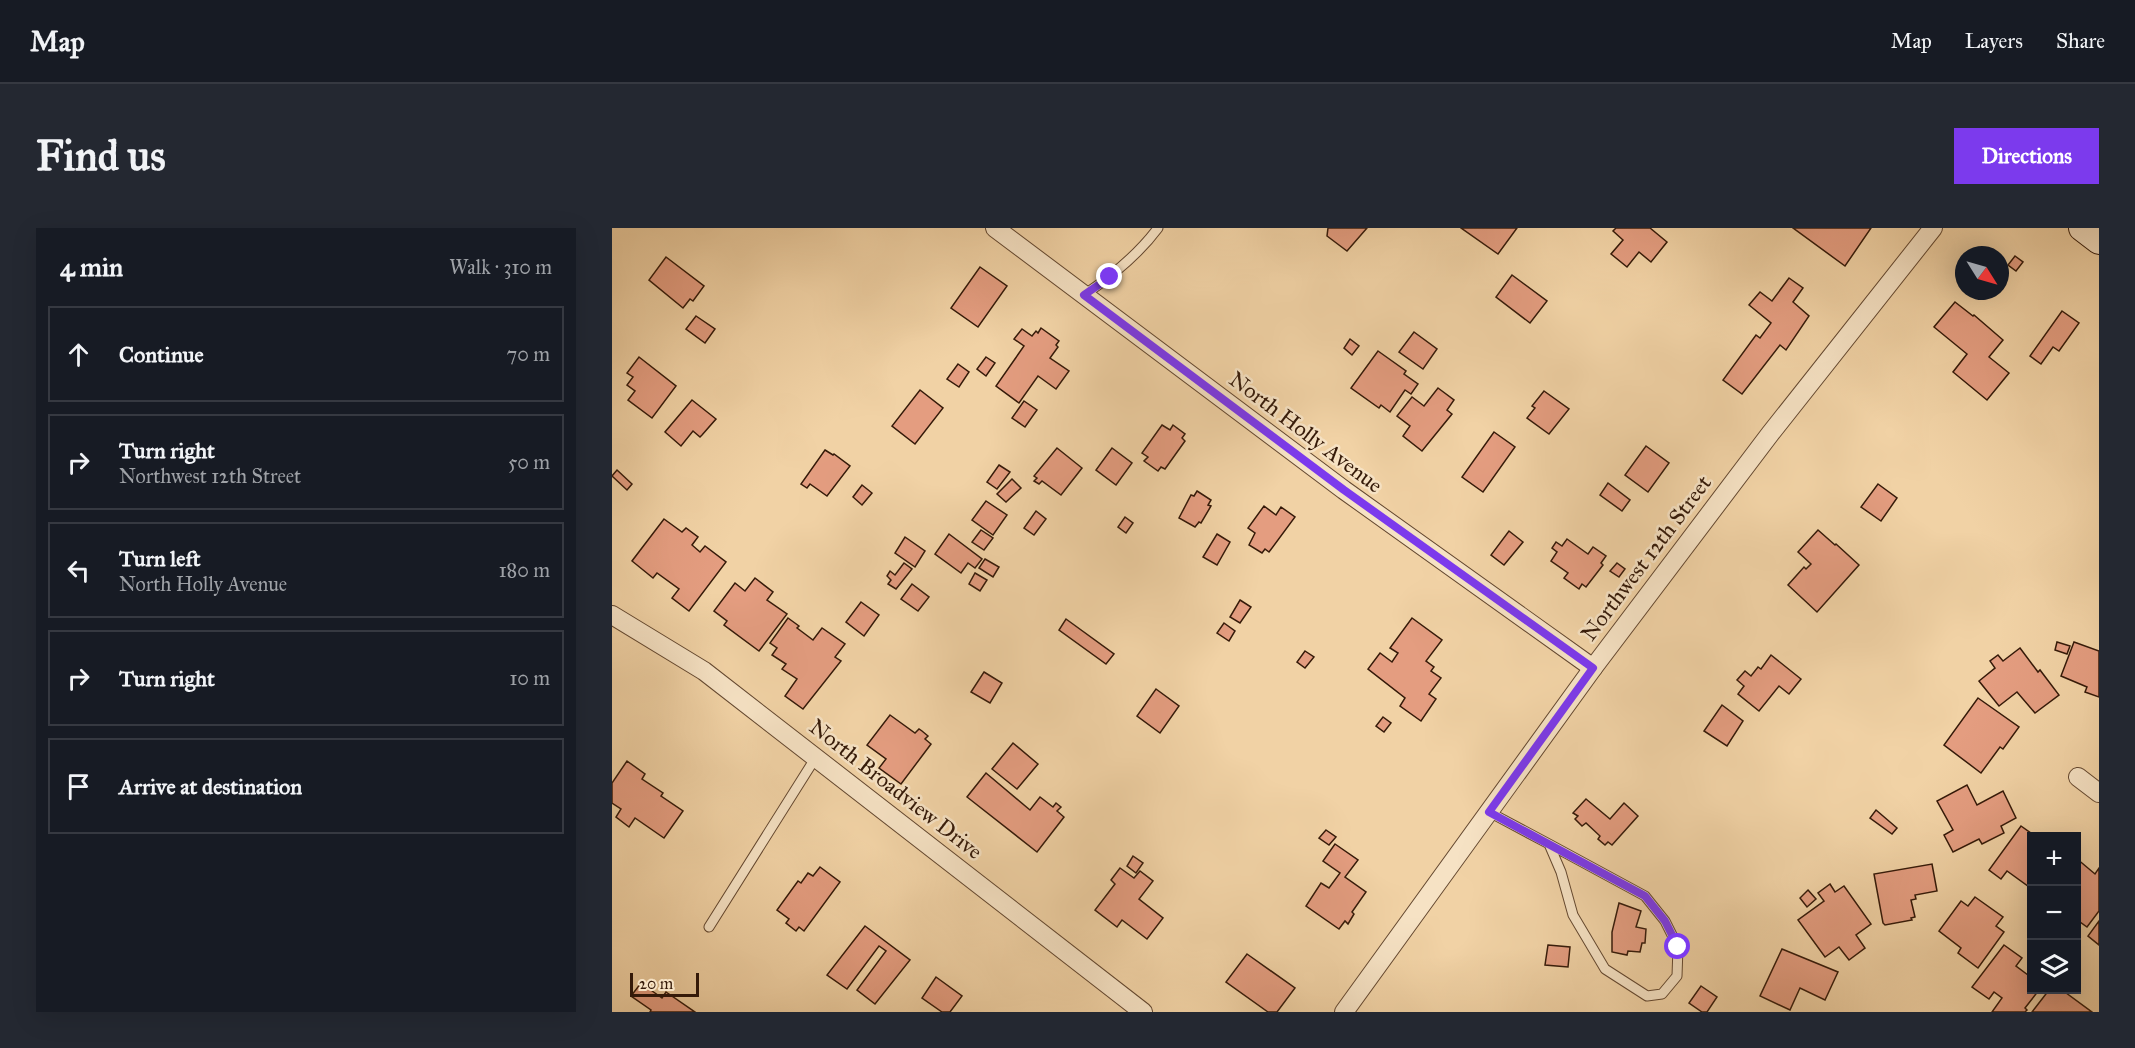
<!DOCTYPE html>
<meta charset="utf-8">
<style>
:root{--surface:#171b24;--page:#242831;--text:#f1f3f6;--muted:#9ea1a6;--line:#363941;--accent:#7c3aed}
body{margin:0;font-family:"IM FELL Great Primer",serif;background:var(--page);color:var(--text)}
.controls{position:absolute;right:18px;bottom:18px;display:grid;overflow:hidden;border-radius:0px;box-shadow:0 6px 24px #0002}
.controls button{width:54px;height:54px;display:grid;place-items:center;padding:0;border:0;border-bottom:2px solid var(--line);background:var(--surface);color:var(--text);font:30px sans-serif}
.compass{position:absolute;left:1343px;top:18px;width:54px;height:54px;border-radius:50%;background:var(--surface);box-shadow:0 6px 24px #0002;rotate:127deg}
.scale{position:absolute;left:18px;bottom:15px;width:69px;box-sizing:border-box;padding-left:6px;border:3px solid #351a09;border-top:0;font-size:16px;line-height:21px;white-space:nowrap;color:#351a09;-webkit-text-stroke:4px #f6e2c4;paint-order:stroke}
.stop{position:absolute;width:18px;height:18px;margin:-14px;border:4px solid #7c3aed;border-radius:50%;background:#fff}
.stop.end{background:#7c3aed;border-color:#fff;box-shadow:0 2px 6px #0008}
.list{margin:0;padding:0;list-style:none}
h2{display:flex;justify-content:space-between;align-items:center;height:78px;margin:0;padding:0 24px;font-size:26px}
h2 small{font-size:20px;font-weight:400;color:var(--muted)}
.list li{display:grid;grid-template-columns:39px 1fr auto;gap:18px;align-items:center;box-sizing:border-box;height:96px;margin:0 12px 12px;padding:0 12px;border:2px solid var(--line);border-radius:0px}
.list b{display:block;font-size:22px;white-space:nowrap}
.list p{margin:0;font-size:20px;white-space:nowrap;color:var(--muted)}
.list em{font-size:20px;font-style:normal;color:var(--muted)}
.icon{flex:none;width:33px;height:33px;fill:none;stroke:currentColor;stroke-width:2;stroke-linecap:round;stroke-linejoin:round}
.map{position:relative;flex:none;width:1487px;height:784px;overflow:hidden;border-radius:0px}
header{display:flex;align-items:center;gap:36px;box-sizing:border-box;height:84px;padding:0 30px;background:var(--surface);border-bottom:2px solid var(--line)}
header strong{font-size:28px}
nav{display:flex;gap:33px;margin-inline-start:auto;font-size:21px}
.intro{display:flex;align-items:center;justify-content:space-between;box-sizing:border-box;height:144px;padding:0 36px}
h1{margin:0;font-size:42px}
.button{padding:15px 27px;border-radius:0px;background:var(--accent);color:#fff;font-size:21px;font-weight:700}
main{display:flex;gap:36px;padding:0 36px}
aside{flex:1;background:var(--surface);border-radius:0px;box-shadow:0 6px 24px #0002}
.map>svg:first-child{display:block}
.building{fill:#e49d80;stroke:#351a09;stroke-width:1.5}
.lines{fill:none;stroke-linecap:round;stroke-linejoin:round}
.service-casing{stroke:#644830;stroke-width:11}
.minor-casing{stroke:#644830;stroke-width:20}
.secondary-casing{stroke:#351a09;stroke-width:28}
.service{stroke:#f6e2c4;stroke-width:9}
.minor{stroke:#f6e2c4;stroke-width:18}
.secondary{stroke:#f6e2c4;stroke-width:26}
.route{stroke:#7c3aed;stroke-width:8}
.labels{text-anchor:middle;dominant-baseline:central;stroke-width:5;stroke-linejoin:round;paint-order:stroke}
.street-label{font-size:22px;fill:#351a09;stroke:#f6e2c4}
</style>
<header>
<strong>Map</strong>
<nav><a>Map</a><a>Layers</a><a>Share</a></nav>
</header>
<div class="intro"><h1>Find us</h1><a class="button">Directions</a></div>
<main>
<aside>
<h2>4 min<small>Walk · 310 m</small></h2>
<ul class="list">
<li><svg class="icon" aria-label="ahead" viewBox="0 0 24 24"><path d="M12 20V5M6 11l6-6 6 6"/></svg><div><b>Continue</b></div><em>70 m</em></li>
<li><svg class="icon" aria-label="right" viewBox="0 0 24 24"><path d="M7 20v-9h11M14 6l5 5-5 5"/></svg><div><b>Turn right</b><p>Northwest 12th Street</p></div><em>50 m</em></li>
<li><svg class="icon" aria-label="left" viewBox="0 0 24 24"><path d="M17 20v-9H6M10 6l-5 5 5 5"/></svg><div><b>Turn left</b><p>North Holly Avenue</p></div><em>180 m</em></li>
<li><svg class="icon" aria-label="right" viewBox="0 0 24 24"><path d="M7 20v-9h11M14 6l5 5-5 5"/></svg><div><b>Turn right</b></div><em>10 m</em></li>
<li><svg class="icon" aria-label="arrive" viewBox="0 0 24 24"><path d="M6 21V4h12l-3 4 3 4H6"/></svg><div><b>Arrive at destination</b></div></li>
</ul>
</aside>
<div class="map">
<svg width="1487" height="784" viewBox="0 0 1487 784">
<rect width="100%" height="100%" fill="#f1d2a5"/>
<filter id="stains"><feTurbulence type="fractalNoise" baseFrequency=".00333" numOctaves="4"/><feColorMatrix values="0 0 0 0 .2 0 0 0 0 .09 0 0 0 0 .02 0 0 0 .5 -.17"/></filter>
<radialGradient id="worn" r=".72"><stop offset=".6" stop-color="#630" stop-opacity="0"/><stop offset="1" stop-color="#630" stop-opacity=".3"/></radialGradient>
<g class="building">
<path d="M716,0h39l-20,23 -20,-15z"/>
<path d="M849,0h56l-19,26z"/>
<path d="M1004,0h34l17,14 -16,20 -12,-10 -12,15 -16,-13 12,-14 -10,-9z"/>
<path d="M1181,0h78l-26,38z"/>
<path d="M1403,28l8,6 -7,9 -8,-6z"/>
<path d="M54,29l38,29 -11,15 -3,-2 -7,9 -34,-28z"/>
<path d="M368,39l27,19 -29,41 -27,-19z"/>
<path d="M900,47l35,26 -17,22 -34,-26z"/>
<path d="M1177,50l14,10 -10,14 16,14 -23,34 -6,-5 -38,49 -19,-14 33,-45 4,3 11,-15 -22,-18 11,-13 12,9z"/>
<path d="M1343,74l18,14 1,-1 29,25 -14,17 20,16 -22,27 -34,-28 14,-18 -33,-27z"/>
<path d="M1450,83l17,12 -20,28 -6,-4 -12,17 -11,-8z"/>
<path d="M84,88l19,13 -10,14 -19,-14z"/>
<path d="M429,100l18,13 -3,4 2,2 -8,11 19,13 -13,18 -18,-13 -19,27 -23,-17 28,-40 -10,-7 8,-10 10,7 4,-5 2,2z"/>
<path d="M802,104l23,17 -14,20 -24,-17z"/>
<path d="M738,111l9,7 -7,9 -8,-7z"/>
<path d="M766,123l28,20 -2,3 14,10 -7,10 -6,-4 -15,22 -9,-7 -2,3 -28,-20z"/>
<path d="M27,129l37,29 -24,32 -24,-18 7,-9 -8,-6 6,-8 -6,-4z"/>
<path d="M374,129l9,6 -9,13 -9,-7z"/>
<path d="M346,136l11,8 -10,15 -12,-8z"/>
<path d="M826,160l16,12 -7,10 5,4 -30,37 -19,-15 7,-10 -13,-10 15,-19 12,9z"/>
<path d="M308,162l23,18 -28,36 -23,-18z"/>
<path d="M932,163l25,18 -20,25 -22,-16 8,-10 -3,-2z"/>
<path d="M80,172l24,19 -14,16 -2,2 -7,-6 -12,15 -16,-14z"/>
<path d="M412,173l13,9 -12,17 -13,-9z"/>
<path d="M550,197l8,5 3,-5 12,9 -3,4 3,3 -20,28 -4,-2 -3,4 -14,-10 4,-4 -6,-4z"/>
<path d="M882,204l21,15 -32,45 -21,-15z"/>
<path d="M1034,218l23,17 -21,29 -23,-17z"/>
<path d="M445,220l25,20 -21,27 -19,-14 -3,3 -5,-3 3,-3 -3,-2z"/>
<path d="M500,220l20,15 -16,22 -20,-15z"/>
<path d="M213,222l8,5 1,-1 16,12 -23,30 -17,-12 -3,4 -6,-4z"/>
<path d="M387,237l11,7 -13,17 -10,-7z"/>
<path d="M5,242l15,14 -5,6 -15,-14z"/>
<path d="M400,251l9,9 -15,14 -9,-8z"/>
<path d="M996,255l22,17 -8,11 -22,-16z"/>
<path d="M1266,256l19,14 -16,23 -20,-14z"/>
<path d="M250,257l10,8 -10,12 -9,-8z"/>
<path d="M585,263l14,9 -3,5 3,1 -10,17 -2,-1 -4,5 -16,-9 12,-23 3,1z"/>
<path d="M374,273l21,14 -14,20 -21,-15z"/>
<path d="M652,278l12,9 5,-8 14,10 -26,35 -4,-3 -3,4 -13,-8 6,-12 -7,-5z"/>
<path d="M424,283l10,8 -12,16 -10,-7z"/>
<path d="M513,289l8,6 -7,10 -8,-6z"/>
<path d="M52,291l18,13 4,-4 12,9 -6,8 8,7 5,-6 21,16 -37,49 -17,-13 7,-9 -22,-16 -4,5 -21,-17z"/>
<path d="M369,302l12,8 -9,12 -12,-8z"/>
<path d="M1206,302l17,15 1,-1 23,21 -42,47 -29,-27 16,-18 2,2 5,-5 -13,-12z"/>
<path d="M897,303l14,11 -19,23 -13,-10z"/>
<path d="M337,306l33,25 -7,9 -7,-5 -7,10 -26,-19z"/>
<path d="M605,306l13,8 -13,23 -14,-8z"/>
<path d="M293,309l20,14 -10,16 -20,-14z"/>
<path d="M955,311l21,15 5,-7 13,9 -5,7 2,2 -17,22 -4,-3 -3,5 -15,-11 4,-5 -17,-12 6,-9 -5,-4 4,-6 6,4z"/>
<path d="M373,331l14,8 -6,10 -14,-9z"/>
<path d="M292,335l8,6 -16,20 -8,-5 3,-4 -4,-4 3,-5 5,4z"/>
<path d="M1005,335l8,6 -6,8 -9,-6z"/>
<path d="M363,345l12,7 -7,11 -11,-7z"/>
<path d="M143,350l18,14 -6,8 20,14 -28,37 -35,-26 3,-4 -13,-10 21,-28 10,8z"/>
<path d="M300,356l17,13 -11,14 -17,-12z"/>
<path d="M628,372l11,7 -11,16 -10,-6z"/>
<path d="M249,374l18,13 -15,21 -18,-14z"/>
<path d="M176,390l11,8 -2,2 16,12 9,-12 23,16 -10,13 6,4 -38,48 -18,-13 12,-17 -15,-10 4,-5 -14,-9 5,-7 -7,-5z"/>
<path d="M800,390l30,22 -16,21 8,6 -3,4 10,7 -12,16 7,5 -15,22 -21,-15 5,-8 -37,-29 12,-16 12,9 6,-9 -8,-5z"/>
<path d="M454,391l48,35 -8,10 -47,-34z"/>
<path d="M612,395l11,8 -6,10 -12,-8z"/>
<path d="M1445,414l13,4 -3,8 -12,-4z"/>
<path d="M1462,414l25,9v46l-14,-5 2,-5 -26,-11z"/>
<path d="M1408,420l18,24 2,-2 19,25 -24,18 -18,-21 -18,14 -20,-25 16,-13 -5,-7 8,-6 5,6z"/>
<path d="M693,423l9,6 -9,11 -8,-6z"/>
<path d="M1159,427l30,24 -12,15 -10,-8 -20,25 -21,-17 6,-8 -7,-6 8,-9 6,5 7,-9 3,2z"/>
<path d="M372,444l18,11 -12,20 -19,-11z"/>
<path d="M544,461l23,17 -19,27 -23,-17z"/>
<path d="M1366,470l41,29 -16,22 -3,-2 -19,26 -37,-28z"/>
<path d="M1110,477l21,16 -16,25 -23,-15z"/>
<path d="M278,487l25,18 4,-4 3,2 6,5 -3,3 6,5 -30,40 -22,-16 7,-9 -19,-14z"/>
<path d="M771,489l8,6 -7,9 -8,-6z"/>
<path d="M401,515l25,21 -21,25 -25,-20z"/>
<path d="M15,533l18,13 -3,5 21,14 -2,3 22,15 -19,27 -29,-20 -6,9 -13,-10 5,-8 -9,-6v-20z"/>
<path d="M374,545l44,37 10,-13 13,10 3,-4 5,4 -4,4 7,6 -27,35 -70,-55z"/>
<path d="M1355,557l10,20 26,-14 13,27 -15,8 3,7 -22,11 -3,-5 -26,13 -9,-17 9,-5 -16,-29z"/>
<path d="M974,571l24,20 14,-16 14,13 -26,29 -4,-3 -3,3 -7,-6 2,-3 -14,-13 -4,3 -7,-7 3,-3 -5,-3z"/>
<path d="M1264,582l21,18 -5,6 -22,-16z"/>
<path d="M1409,598l14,10h-3v53l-25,-18 -6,8 -12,-9z"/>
<path d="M714,602l10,7 -7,8 -10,-7z"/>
<path d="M723,616l23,16 -13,17 21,15 -14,20 2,2 -6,10 -3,-3 -6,8 -33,-23 15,-23 8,5 11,-15 -17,-12z"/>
<path d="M521,628l10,7 -7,10 -9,-7z"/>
<path d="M1464,630l19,16 4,-6v43l-12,16 -11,-8z"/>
<path d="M1320,636l5,27 -22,4 1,4 -5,1 4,17 -4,1 1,2 -27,5 -2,-2 -9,-49z"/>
<path d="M208,639l20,15 -36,49 -5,-4 -3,4 -10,-8 3,-4 -12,-9 21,-29 3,2 7,-10 5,3z"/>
<path d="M508,640l14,10 6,-7 13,10 -14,18 24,19 -16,21 -25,-19 -5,7 -22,-17 20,-26 -4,-4z"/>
<path d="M1218,656l5,8 9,-6 27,38 -15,11 9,13 -16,12 -10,-13 -14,10 -27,-37 26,-19 -6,-8z"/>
<path d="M1196,662l8,9 -9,8 -7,-9z"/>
<path d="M1363,669l28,20 -7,9 8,6 -26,36 -20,-15 3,-5 -22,-17 22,-30 7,5z"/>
<path d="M1007,675l22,8 -5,16 10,2 -1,14h-3l-2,9 -12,-1 -1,4 -15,-3v-20z"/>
<path d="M1487,693v24l-11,-9z"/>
<path d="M253,698l45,34 -35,44 -18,-14 29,-39 -7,-5 -32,43 -20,-14z"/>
<path d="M936,717l22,2 -2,20 -23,-2z"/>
<path d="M1392,717l18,13 -6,8 16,12v12h7l-14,18 2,2 -2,2h-33l10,-14 -8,-6 -5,7 -17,-12z"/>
<path d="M1170,721l56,23 -13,28 -25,-12 -10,22 -30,-14z"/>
<path d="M635,726l48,34 -18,24h-9l-42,-30z"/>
<path d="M324,749l26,19 -12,16h-8l-20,-14z"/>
<path d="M29,755l21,15 4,-6 29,20h-45l1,-2 -20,-14z"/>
<path d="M1089,758l16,11 -10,15h-5l-13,-9z"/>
<path d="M1437,762h13l30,22h-60z"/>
</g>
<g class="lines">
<g class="service-casing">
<g id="service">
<path d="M472,67c28,-19 54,-40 74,-67"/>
<path d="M877,584l60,32 12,28 12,43 32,54 42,27 15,-2 15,-18 1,-29 -13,-26 -20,-25 -96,-52"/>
<path d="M97,699l107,-170"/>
</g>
</g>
<g class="minor-casing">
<g id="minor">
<path d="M383,0l349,262 249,178"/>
<path d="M0,387l92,56 439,341"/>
<path d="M1466,549l21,16"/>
<path d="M732,784l249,-344 177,-234 163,-206"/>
</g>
</g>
<g class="secondary-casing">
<path id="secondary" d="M1470,0l17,13"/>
</g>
<use href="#service" class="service"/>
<use href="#minor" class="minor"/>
<use href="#secondary" class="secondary"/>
</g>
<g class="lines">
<path class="route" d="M498,49l-26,18 260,195 249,178 -104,144 156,84 20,25 13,26"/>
</g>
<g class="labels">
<g class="street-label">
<text transform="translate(694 204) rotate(37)">North Holly Avenue</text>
<text transform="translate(1034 330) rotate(-53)">Northwest 12th Street</text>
<text transform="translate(284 561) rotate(38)">North Broadview Drive</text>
</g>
</g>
<rect width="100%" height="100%" filter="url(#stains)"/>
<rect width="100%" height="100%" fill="url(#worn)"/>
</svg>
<div class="controls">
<button>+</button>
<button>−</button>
<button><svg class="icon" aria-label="layers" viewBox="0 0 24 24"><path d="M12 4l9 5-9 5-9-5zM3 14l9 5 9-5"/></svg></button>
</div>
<svg class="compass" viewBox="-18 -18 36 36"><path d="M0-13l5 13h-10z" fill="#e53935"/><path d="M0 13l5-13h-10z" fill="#9ea1a6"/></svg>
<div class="scale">20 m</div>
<div class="stop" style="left:1066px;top:719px"></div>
<div class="stop end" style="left:498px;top:49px"></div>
</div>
</main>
